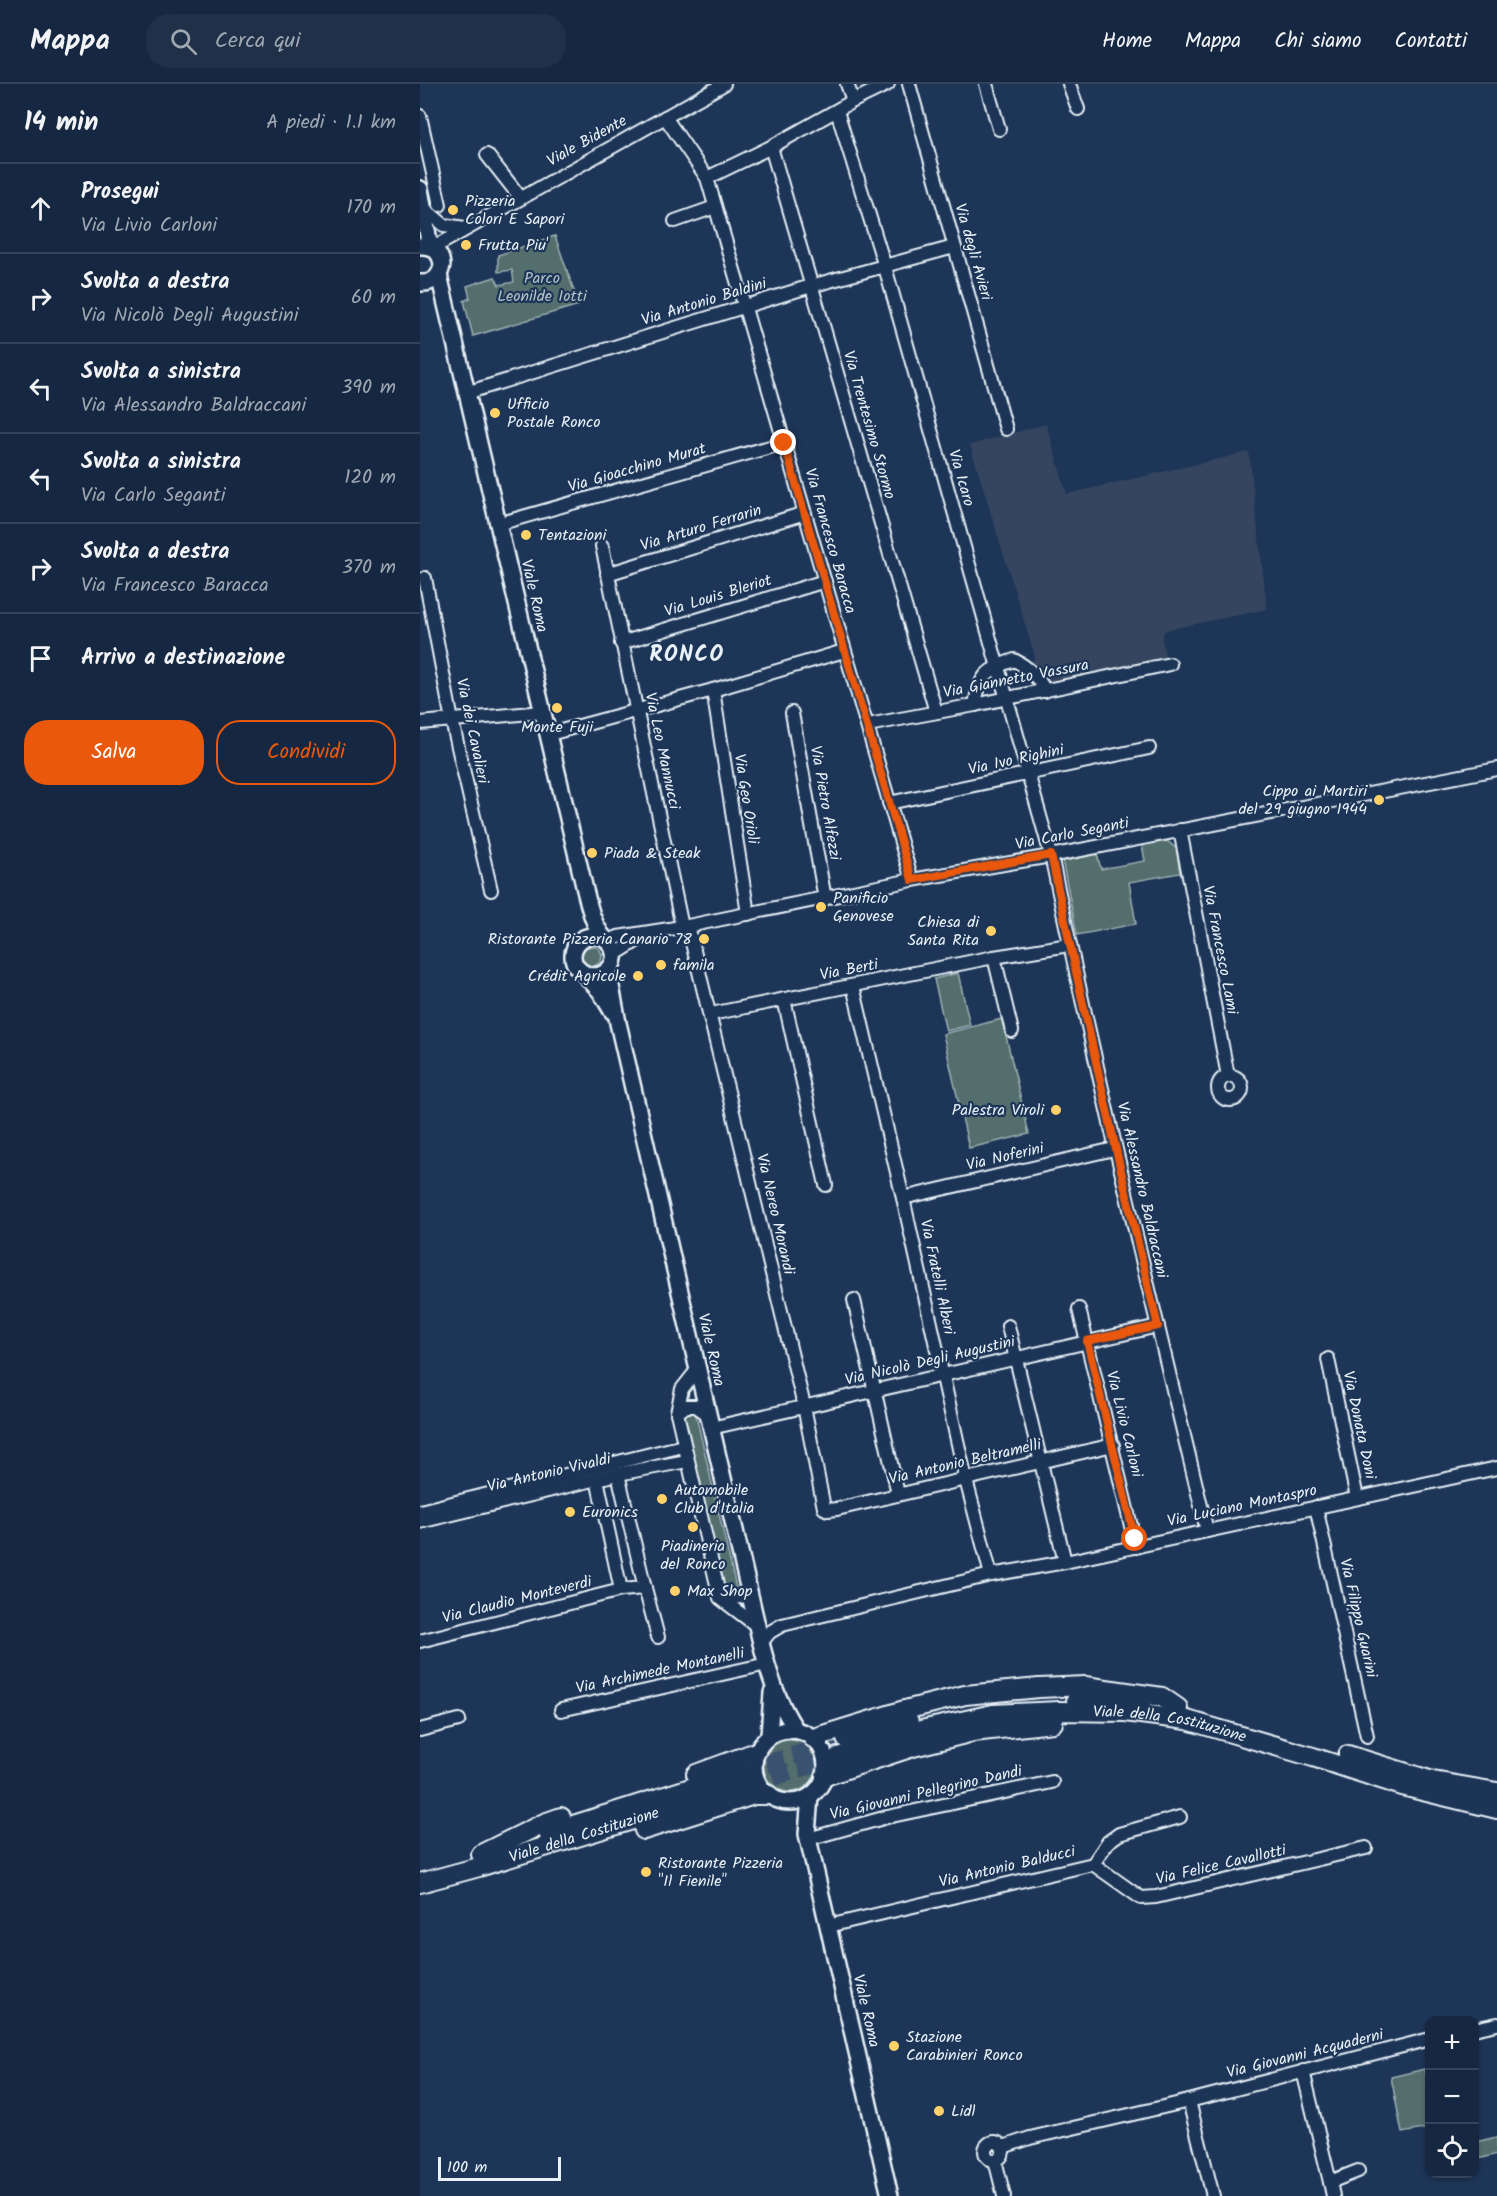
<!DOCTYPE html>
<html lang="it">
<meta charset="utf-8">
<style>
:root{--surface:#162841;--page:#1f3048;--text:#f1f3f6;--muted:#9ea6b1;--line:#35445a;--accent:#ea580c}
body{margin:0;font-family:Kalam,sans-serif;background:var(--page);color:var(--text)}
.controls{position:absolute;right:18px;bottom:18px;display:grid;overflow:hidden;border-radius:12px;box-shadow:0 2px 4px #0004}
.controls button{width:54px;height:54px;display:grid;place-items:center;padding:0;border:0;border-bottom:2px solid var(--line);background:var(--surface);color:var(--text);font:30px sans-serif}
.scale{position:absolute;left:18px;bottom:15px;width:123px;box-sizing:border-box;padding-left:6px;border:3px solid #e8f1f8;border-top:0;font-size:16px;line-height:21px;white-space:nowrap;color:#e8f1f8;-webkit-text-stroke:4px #1d3557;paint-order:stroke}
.stop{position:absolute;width:18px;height:18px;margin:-14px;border:4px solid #ea580c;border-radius:50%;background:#fff}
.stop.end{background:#ea580c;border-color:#fff;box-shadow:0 2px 6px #0008}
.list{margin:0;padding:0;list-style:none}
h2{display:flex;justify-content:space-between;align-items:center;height:78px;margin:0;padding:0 24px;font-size:26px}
h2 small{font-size:20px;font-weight:400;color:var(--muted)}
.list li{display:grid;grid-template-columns:39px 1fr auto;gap:18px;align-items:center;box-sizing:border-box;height:90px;padding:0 24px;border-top:2px solid var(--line)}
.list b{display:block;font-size:22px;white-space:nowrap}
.list p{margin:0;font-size:20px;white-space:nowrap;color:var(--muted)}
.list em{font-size:20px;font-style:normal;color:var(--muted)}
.actions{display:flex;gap:12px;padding:18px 24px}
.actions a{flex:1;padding:14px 0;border:2px solid var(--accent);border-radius:24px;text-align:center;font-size:21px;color:var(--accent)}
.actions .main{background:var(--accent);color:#fff}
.icon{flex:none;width:33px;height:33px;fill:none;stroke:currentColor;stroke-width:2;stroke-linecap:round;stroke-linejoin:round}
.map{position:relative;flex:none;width:1077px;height:2112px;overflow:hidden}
header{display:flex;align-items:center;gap:36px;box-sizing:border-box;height:84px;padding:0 30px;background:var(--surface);border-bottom:2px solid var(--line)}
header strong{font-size:28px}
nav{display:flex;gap:33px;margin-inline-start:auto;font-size:21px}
.search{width:420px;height:54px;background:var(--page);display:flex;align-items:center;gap:15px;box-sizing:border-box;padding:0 21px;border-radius:24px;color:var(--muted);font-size:22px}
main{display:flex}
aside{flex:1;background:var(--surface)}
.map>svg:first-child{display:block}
.built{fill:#34455f}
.green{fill:#536e6c;stroke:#9eb0b2;stroke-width:1.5}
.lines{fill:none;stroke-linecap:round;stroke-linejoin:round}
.highway-tunnel{stroke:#3b516f;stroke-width:18;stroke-dasharray:18 9;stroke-linecap:butt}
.minor-casing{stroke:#e8f1f8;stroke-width:16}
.major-casing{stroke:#e8f1f8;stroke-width:20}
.highway-casing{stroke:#e8f1f8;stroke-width:22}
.minor{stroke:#1d3557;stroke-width:12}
.major{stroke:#1d3557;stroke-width:15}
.highway{stroke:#1d3557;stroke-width:18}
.route{stroke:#ea580c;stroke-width:8}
.poi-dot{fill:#ffd166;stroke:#1d3557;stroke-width:2}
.labels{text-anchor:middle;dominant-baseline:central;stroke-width:4.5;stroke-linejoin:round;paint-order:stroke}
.street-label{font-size:16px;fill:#e8f1f8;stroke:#1d3557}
.poi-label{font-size:16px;fill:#e8f1f8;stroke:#1d3557;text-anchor:start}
.park-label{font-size:16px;fill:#b4c3c7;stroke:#1d3557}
.district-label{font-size:22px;font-weight:bold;letter-spacing:1.5px;fill:#e8f1f8;stroke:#1d3557}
</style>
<header>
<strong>Mappa</strong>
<div class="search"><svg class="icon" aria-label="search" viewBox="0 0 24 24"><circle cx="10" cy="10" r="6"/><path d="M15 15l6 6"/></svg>Cerca qui</div>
<nav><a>Home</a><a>Mappa</a><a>Chi siamo</a><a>Contatti</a></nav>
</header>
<main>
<aside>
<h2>14 min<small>A piedi · 1.1 km</small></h2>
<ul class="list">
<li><svg class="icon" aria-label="ahead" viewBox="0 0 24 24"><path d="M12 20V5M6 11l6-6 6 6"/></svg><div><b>Prosegui</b><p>Via Livio Carloni</p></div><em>170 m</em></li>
<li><svg class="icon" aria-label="right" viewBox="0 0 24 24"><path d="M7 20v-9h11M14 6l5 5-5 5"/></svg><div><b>Svolta a destra</b><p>Via Nicolò Degli Augustini</p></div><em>60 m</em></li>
<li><svg class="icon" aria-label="left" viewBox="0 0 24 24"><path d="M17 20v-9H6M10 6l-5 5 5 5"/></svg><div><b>Svolta a sinistra</b><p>Via Alessandro Baldraccani</p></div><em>390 m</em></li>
<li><svg class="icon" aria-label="left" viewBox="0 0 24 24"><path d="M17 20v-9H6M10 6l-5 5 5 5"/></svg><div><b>Svolta a sinistra</b><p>Via Carlo Seganti</p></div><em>120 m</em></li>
<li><svg class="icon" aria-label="right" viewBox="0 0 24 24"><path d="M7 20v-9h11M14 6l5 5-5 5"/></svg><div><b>Svolta a destra</b><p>Via Francesco Baracca</p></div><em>370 m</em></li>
<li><svg class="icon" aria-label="arrive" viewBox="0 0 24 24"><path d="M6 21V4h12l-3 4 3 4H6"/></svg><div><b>Arrivo a destinazione</b></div></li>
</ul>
<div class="actions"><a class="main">Salva</a><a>Condividi</a></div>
</aside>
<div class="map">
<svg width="1077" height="2112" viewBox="0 0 1077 2112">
<rect width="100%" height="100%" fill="#1d3557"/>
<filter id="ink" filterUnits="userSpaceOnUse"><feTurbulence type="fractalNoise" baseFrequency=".0167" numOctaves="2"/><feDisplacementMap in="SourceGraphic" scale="12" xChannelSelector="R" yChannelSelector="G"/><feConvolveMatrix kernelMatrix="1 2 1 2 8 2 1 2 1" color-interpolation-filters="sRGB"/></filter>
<g filter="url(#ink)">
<path class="built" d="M626,340l21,70 182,-42 18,157 -101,21 -3,4 -1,6 5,23 -118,22 -20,-19 6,-9 -65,-212z"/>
<g class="green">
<path d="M135,152l24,69 -106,31 -9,-35 6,-3 -3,-12 28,-9 4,8 15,-3 -2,-12 -14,2v-17z"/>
<path d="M747,757l9,7 4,25 -51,9 7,42 -59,11 -14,-71 1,-3 33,-7 4,15 44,-8 -3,-16z"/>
<circle cx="172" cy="872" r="10"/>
<path d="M538,889l12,52 -24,6 -12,-52z"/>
<path d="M582,935l27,115 -60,14 -26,-114z"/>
<path d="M267,1327l6,1 3,3 40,172 -3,6 -3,2 -5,-2 -42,-178z"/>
<circle cx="370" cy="1682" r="26"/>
<path d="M1005,1985l4,22v37l-27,5 -11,-56z"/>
<path d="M1077,2053v17l-22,6v-18z"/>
</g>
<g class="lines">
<g class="highway-tunnel">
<path d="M321,1688l105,-33"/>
<path d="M327,1701l91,-28"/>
</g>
<g class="minor-casing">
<g id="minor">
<path d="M427,0l6,17"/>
<path d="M489,0l97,345"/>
<path d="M566,0l13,45"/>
<path d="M649,0l9,25"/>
<path d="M417,27l48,156 166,588c47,227 102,451 156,676"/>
<path d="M0,32l20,89"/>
<path d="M245,33l42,61 205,702"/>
<path d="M351,63l165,565"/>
<path d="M67,71l33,42"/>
<path d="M287,94l64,-31 82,-46 35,-17"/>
<path d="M5,125l19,16 21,3"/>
<path d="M255,137l40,-14"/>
<path d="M13,164l291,-164"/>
<path d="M46,309l345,-107 143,-39"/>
<path d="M78,440l286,-81"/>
<path d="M182,462l80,381"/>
<path d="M187,490l198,-61"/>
<path d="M5,494l27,143 39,169"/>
<path d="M201,559l204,-62"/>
<path d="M293,606l35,224"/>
<path d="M555,621c4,-28 11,-36 39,-45 14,7 24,16 31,31"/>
<path d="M372,629l33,186"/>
<path d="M0,639l122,-11"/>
<path d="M448,641l107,-20 195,-41"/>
<path d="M137,648l156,-42 131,-39"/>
<path d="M469,719l260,-55"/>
<path d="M760,746l48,246"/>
<path d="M268,842l116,480 20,102 4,2 9,-1 276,-64"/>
<path d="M188,857l10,-4 70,-11 224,-46 133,-23 452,-88"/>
<path d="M194,871l29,-18"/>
<path d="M574,873l18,74"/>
<path d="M433,902l50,212 63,282 25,95"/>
<path d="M364,915l42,186"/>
<path d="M291,930l283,-57 75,-12"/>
<circle cx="810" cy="1004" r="12"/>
<path d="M483,1114l211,-49"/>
<path d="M434,1216l44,194"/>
<path d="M659,1225l57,238"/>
<path d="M588,1242l57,236"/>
<path d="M908,1275l29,139"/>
<path d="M277,1286l-15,19 -5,24 43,185 37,28"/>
<path d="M257,1329l9,-7h10l11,8"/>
<path d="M291,1344l447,-102"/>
<path d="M177,1395l24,111"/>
<path d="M896,1423l51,229"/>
<path d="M0,1427l263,-65"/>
<path d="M0,1438l198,-48 69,-13"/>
<path d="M225,1504l13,49"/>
<path d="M303,1516l27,-5"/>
<path d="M0,1557l201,-51 24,-2 -27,-114"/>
<path d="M341,1559l9,-11 12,-7 209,-50 74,-13 432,-94"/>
<path d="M141,1626l206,-46"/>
<path d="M0,1646l39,-10"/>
<path d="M388,1755l79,-22 165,-35"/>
<path d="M673,1780l48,34 15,-1 210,-49"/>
<path d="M408,1842l265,-62 15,-22 11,-8 61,-17"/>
<path d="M1054,1945l23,-5"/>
<path d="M883,1987l27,111"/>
<path d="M769,2017l241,-62"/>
<circle cx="574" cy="2067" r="9"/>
<path d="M583,2063l27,-9 159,-37 24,95"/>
<path d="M575,2076l9,36"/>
<path d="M913,2112l-3,-14 28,-11"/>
</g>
</g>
<g class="major-casing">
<g id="major">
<path d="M0,105l10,58"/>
<path d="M0,162c13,-1 21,7 22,19 -2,13 -10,19 -22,18"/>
<path d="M19,191l146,615c4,15 7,31 16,44 4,6 10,8 12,15 6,16 -11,32 -27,25 -25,-11 -11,-46 17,-37"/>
<path d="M188,886l10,53 143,620c9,34 16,58 35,87"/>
<path d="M163,889l17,18 12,20"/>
<circle cx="370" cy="1682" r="36"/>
<path d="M349,1652l3,-43"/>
<path d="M390,1712l-3,38 83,362"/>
</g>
</g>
<g class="highway-casing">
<g id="highway">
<path d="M656,1616l36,-2 29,5"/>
<path d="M393,1654l88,-27 64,-16 74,-7 46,-2 77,11 16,11"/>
<path d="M426,1655l63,-17"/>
<path d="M928,1671l85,26 64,11"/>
<path id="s1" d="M418,1673l83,-27 72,-16 66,-3 66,1 62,8 126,37 89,29 95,23"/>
<path d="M276,1690l60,-22"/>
<path d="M405,1692l88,-29 60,-15 80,-9"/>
<path d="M224,1746l110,-35h15"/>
<path d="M128,1749l193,-61"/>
<path d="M61,1770l63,-31 17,-6"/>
<path id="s2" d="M0,1799l59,-16 268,-82"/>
</g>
</g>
<use href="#minor" class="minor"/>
<use href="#major" class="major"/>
<use href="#highway" class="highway"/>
</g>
</g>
<g class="lines" filter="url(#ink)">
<path class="route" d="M364,359l128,437 139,-25c33,158 69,315 107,471l-71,15 48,198"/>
</g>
<g class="poi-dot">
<circle cx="33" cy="126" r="6"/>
<circle cx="46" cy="161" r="6"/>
<circle cx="75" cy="329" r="6"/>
<circle cx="106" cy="451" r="6"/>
<circle cx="137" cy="624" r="6"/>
<circle cx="959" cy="716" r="6"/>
<circle cx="172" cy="769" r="6"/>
<circle cx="401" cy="823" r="6"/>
<circle cx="571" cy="847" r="6"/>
<circle cx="284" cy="855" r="6"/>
<circle cx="241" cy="881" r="6"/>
<circle cx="218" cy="892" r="6"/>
<circle cx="636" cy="1026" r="6"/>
<circle cx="242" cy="1415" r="6"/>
<circle cx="150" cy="1428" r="6"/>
<circle cx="273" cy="1443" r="6"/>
<circle cx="255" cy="1507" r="6"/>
<circle cx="226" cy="1788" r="6"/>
<circle cx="474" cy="1962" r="6"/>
<circle cx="519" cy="2027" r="6"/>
</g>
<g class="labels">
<g class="street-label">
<text transform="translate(167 57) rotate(-29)">Viale Bidente</text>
<text transform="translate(553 168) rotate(74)">Via degli Avieri</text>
<text transform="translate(284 218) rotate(-17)">Via Antonio Baldini</text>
<text transform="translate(449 341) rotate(74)">Via Trentesimo Stormo</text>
<text transform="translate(217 384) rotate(-16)">Via Gioacchino Murat</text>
<text transform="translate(541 394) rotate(74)">Via Icaro</text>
<text transform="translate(281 444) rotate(-17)">Via Arturo Ferrarin</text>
<text transform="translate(410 457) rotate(74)">Via Francesco Baracca</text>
<text transform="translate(114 512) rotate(77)">Viale Roma</text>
<text transform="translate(298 512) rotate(-17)">Via Louis Bleriot</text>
<text transform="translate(596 595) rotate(-11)">Via Giannetto Vassura</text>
<text transform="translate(52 647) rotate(78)">Via dei Cavalieri</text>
<text transform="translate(242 667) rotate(78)">Via Leo Mannucci</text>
<text transform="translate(596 676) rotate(-12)">Via Ivo Righini</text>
<text transform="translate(326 715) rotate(81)">Via Geo Orioli</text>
<text transform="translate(405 719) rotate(80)">Via Pietro Alfezzi</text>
<text transform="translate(652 750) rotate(-11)">Via Carlo Seganti</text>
<text transform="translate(800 866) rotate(79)">Via Francesco Lami</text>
<text transform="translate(429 886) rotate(-11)">Via Berti</text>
<text transform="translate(585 1073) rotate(-13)">Via Noferini</text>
<text transform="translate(722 1106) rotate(77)">Via Alessandro Baldraccani</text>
<text transform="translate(355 1130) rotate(77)">Via Nereo Morandi</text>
<text transform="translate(517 1193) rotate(78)">Via Fratelli Alberi</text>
<text transform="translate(291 1266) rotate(77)">Viale Roma</text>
<text transform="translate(510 1277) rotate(-13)">Via Nicolò Degli Augustini</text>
<text transform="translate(704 1340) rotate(76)">Via Livio Carloni</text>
<text transform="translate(939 1341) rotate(78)">Via Donata Doni</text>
<text transform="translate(545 1378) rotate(-13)">Via Antonio Beltramelli</text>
<text transform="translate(129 1389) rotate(-13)">Via Antonio Vivaldi</text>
<text transform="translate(822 1422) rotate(-12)">Via Luciano Montaspro</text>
<text transform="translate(97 1516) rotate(-14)">Via Claudio Monteverdi</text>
<text transform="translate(938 1534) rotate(77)">Via Filippo Guarini</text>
<text transform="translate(240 1587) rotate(-12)">Via Archimede Montanelli</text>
<text stroke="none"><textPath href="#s1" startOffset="339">Viale della Costituzione</textPath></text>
<text transform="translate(506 1709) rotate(-13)">Via Giovanni Pellegrino Dandi</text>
<text stroke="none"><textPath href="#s2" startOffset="171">Viale della Costituzione</textPath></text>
<text transform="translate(801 1781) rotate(-13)">Via Felice Cavallotti</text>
<text transform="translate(587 1783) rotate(-13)">Via Antonio Balducci</text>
<text transform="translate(446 1927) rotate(77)">Viale Roma</text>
<text transform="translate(885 1970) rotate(-14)">Via Giovanni Acquaderni</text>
</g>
<g class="poi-label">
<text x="45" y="117">Pizzeria<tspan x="45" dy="18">Colori E Sapori</tspan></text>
<text x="58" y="161">Frutta Piu'</text>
<text x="87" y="320">Ufficio<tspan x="87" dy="18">Postale Ronco</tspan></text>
<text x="118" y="451">Tentazioni</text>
<text x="137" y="643" text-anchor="middle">Monte Fuji</text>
<text x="947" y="707" text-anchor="end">Cippo ai Martiri<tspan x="947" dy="18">del 29 giugno 1944</tspan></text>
<text x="184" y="769">Piada &amp; Steak</text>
<text x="413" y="814">Panificio<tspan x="413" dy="18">Genovese</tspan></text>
<text x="559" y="838" text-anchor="end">Chiesa di<tspan x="559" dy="18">Santa Rita</tspan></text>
<text x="272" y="855" text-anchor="end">Ristorante Pizzeria Canario 78</text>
<text x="253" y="881">famila</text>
<text x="206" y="892" text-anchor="end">Crédit Agricole</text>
<text x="624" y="1026" text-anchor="end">Palestra Viroli</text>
<text x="254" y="1406">Automobile<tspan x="254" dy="18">Club d'Italia</tspan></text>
<text x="162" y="1428">Euronics</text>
<text x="273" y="1462" text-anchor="middle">Piadineria<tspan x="273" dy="18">del Ronco</tspan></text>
<text x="267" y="1507">Max Shop</text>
<text x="238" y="1779">Ristorante Pizzeria<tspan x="238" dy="18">"Il Fienile"</tspan></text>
<text x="486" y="1953">Stazione<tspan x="486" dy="18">Carabinieri Ronco</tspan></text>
<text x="531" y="2027">Lidl</text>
</g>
<g class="park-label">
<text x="122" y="194">Parco<tspan x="122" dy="18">Leonilde Iotti</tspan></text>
</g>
<g class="district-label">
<text x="267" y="571">RONCO</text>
</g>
</g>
</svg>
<div class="controls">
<button>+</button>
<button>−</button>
<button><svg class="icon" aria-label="locate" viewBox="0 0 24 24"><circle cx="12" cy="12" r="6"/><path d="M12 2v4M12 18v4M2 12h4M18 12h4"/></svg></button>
</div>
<div class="scale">100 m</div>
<div class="stop" style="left:715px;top:1455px"></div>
<div class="stop end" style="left:364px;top:359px"></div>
</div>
</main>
